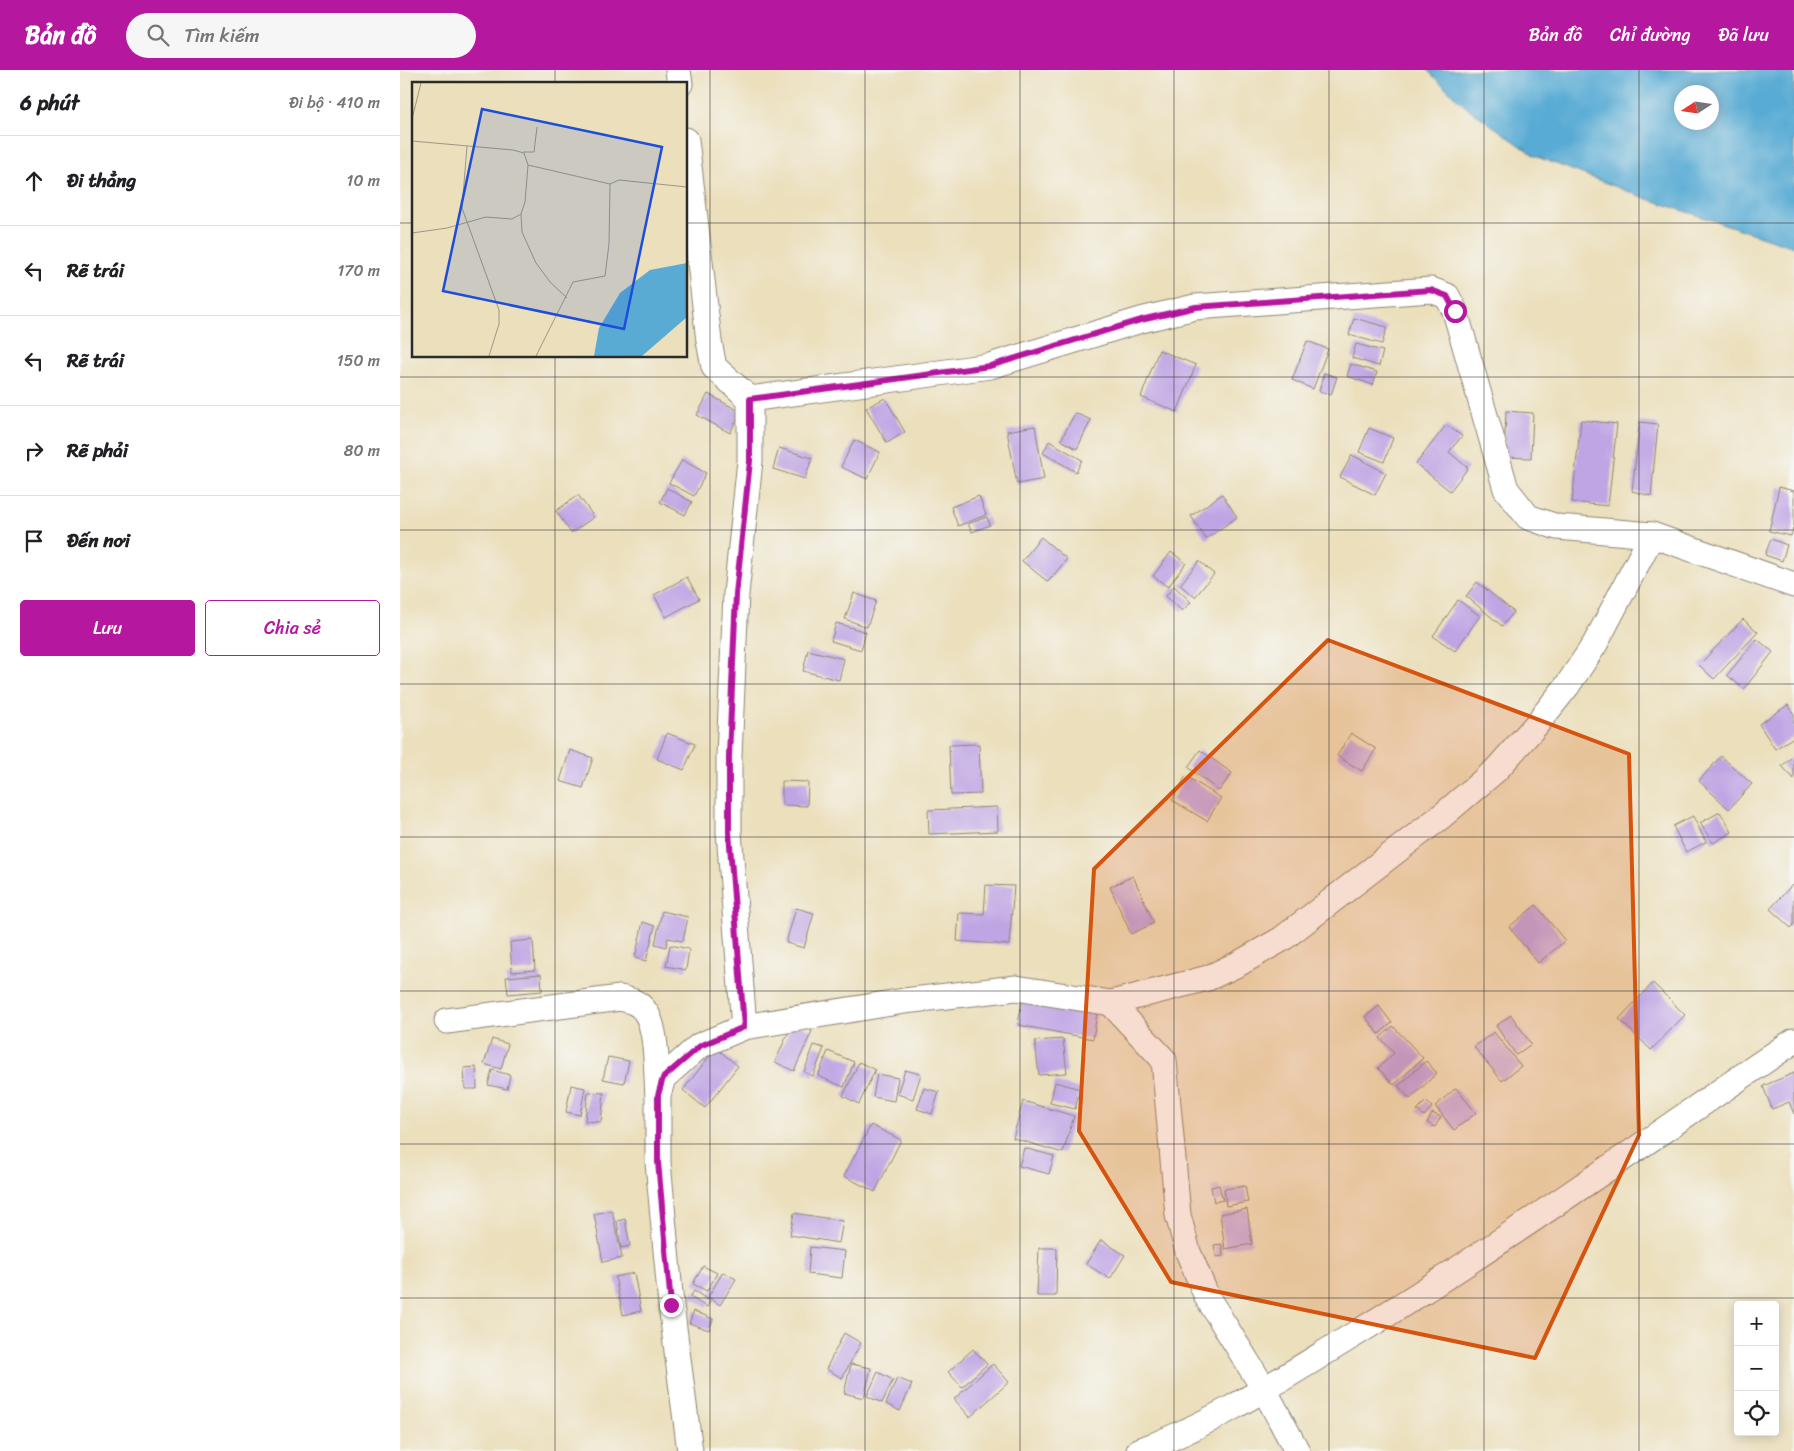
<!DOCTYPE html>
<html lang="vi">
<meta charset="utf-8">
<style>
:root{--surface:#fff;--page:#f6f6f6;--text:#202124;--muted:#757577;--line:#e0e0e0;--accent:#b5179e}
body{margin:0;font-family:Sriracha,sans-serif;background:var(--page);color:var(--text)}
.controls{position:absolute;right:15px;bottom:15px;display:grid;overflow:hidden;border-radius:5px;box-shadow:0 2px 12px #0003}
.controls button{width:45px;height:45px;display:grid;place-items:center;padding:0;border:0;border-bottom:1px solid var(--line);background:var(--surface);color:var(--text);font:25px sans-serif}
.compass{position:absolute;left:1274px;top:15px;width:45px;height:45px;border-radius:50%;background:var(--surface);box-shadow:0 2px 12px #0003;rotate:258deg}
.stop{position:absolute;width:15px;height:15px;margin:-11px;border:4px solid #b5179e;border-radius:50%;background:#fff}
.stop.end{background:#b5179e;border-color:#fff;box-shadow:0 1px 5px #0008}
.list{margin:0;padding:0;list-style:none}
h2{display:flex;justify-content:space-between;align-items:center;height:65px;margin:0;padding:0 20px;font-size:21px}
h2 small{font-size:16px;font-weight:400;color:var(--muted)}
.list li{display:grid;grid-template-columns:32px 1fr auto;gap:15px;align-items:center;box-sizing:border-box;height:90px;padding:0 20px;border-top:1px solid var(--line)}
.list b{display:block;font-size:19px;white-space:nowrap}
.list em{font-size:16px;font-style:normal;color:var(--muted)}
.actions{display:flex;gap:10px;padding:15px 20px}
.actions a{flex:1;padding:11px 0;border:1px solid var(--accent);border-radius:5px;text-align:center;font-size:18px;color:var(--accent)}
.actions .main{background:var(--accent);color:#fff}
.icon{flex:none;width:28px;height:28px;fill:none;stroke:currentColor;stroke-width:2;stroke-linecap:round;stroke-linejoin:round}
.map{position:relative;flex:none;width:1394px;height:1381px;overflow:hidden}
header{display:flex;align-items:center;gap:30px;box-sizing:border-box;height:70px;padding:0 25px;background:var(--accent);color:#fff}
header strong{font-size:24px}
nav{display:flex;gap:28px;margin-inline-start:auto;font-size:18px}
.search{width:350px;height:45px;background:var(--page);display:flex;align-items:center;gap:12px;box-sizing:border-box;padding:0 18px;border-radius:28px;color:var(--muted);font-size:19px}
main{display:flex}
aside{flex:1;background:var(--surface)}
.map>svg:first-child{display:block}
.water{fill:#59abd4;stroke:#426b80;fill-rule:evenodd}
.building{fill:#bfa5e4}
.lines{fill:none;stroke-linecap:round;stroke-linejoin:round}
.street-casing{stroke:#8b8574;stroke-width:27}
.street{stroke:#fff;stroke-width:25}
.route{stroke:#b5179e;stroke-width:6}
.marked{fill:#d5540f;fill-opacity:0.2;stroke:#d5540f;stroke-width:4;stroke-linejoin:round}
.grid{fill:none;stroke:#2b2b2b;stroke-width:1;stroke-opacity:0.55}
.inset-road{fill:none;stroke:#9e9782;stroke-width:1}
.view{fill:#1d4ed8;fill-opacity:0.15;stroke:#1d4ed8;stroke-width:2.5}
.inset-edge{fill:none;stroke:#2b2b2b;stroke-width:2.5}
</style>
<header>
<strong>Bản đồ</strong>
<div class="search"><svg class="icon" aria-label="search" viewBox="0 0 24 24"><circle cx="10" cy="10" r="6"/><path d="M15 15l6 6"/></svg>Tìm kiếm</div>
<nav><a>Bản đồ</a><a>Chỉ đường</a><a>Đã lưu</a></nav>
</header>
<main>
<aside>
<h2>6 phút<small>Đi bộ · 410 m</small></h2>
<ul class="list">
<li><svg class="icon" aria-label="ahead" viewBox="0 0 24 24"><path d="M12 20V5M6 11l6-6 6 6"/></svg><div><b>Đi thẳng</b></div><em>10 m</em></li>
<li><svg class="icon" aria-label="left" viewBox="0 0 24 24"><path d="M17 20v-9H6M10 6l-5 5 5 5"/></svg><div><b>Rẽ trái</b></div><em>170 m</em></li>
<li><svg class="icon" aria-label="left" viewBox="0 0 24 24"><path d="M17 20v-9H6M10 6l-5 5 5 5"/></svg><div><b>Rẽ trái</b></div><em>150 m</em></li>
<li><svg class="icon" aria-label="right" viewBox="0 0 24 24"><path d="M7 20v-9h11M14 6l5 5-5 5"/></svg><div><b>Rẽ phải</b></div><em>80 m</em></li>
<li><svg class="icon" aria-label="arrive" viewBox="0 0 24 24"><path d="M6 21V4h12l-3 4 3 4H6"/></svg><div><b>Đến nơi</b></div></li>
</ul>
<div class="actions"><a class="main">Lưu</a><a>Chia sẻ</a></div>
</aside>
<div class="map">
<svg width="1394" height="1381" viewBox="0 0 1394 1381">
<rect width="100%" height="100%" fill="#f6f6f2"/>
<filter id="ink" filterUnits="userSpaceOnUse"><feTurbulence type="fractalNoise" baseFrequency=".02" numOctaves="2"/><feDisplacementMap in="SourceGraphic" scale="10" xChannelSelector="R" yChannelSelector="G"/><feConvolveMatrix kernelMatrix="1 2 1 2 8 2 1 2 1" color-interpolation-filters="sRGB"/></filter>
<filter id="wash" filterUnits="userSpaceOnUse"><feTurbulence type="fractalNoise" baseFrequency=".0096" numOctaves="4" result="noise"/><feDisplacementMap in="SourceGraphic" scale="20" xChannelSelector="R" yChannelSelector="G"/><feGaussianBlur stdDeviation="1.12" result="paint"/><feColorMatrix in="noise" values="0 0 0 0 0 0 0 0 0 0 0 0 0 0 0 0 0 1.4 0 .05"/><feComposite in="paint" operator="in"/></filter>
<g filter="url(#wash)">
<rect width="100%" height="100%" fill="#ebdfbc"/>
<path class="water" d="M1027,0h367v177l-146,-48 -113,-43 -69,-49zM1282,22h30v30h-30z"/>
<g id="blocks">
<g class="building">
<path d="M954,248l33,9 -5,17 -33,-9z"/>
<path d="M907,271l21,8 -15,40 -21,-9z"/>
<path d="M956,274l27,7 -4,15 -27,-8z"/>
<path d="M759,280l37,15 -19,47 -36,-15z"/>
<path d="M951,294l26,8 -4,13 -26,-9z"/>
<path d="M924,303l13,4 -6,18 -12,-4z"/>
<path d="M308,324l33,18 -11,21 -33,-18z"/>
<path d="M485,328l20,34 -18,11 -21,-35z"/>
<path d="M1106,341l27,2 -2,45 -27,-1z"/>
<path d="M675,343l16,7 -14,29 -16,-9z"/>
<path d="M1181,350l36,4 -9,82 -36,-4z"/>
<path d="M1240,352l18,2 -7,72 -19,-5z"/>
<path d="M1046,355l16,11 -13,16 19,16 -18,23 -34,-27z"/>
<path d="M635,356l9,53 -27,5 -10,-53z"/>
<path d="M969,358l24,10 -9,24 -25,-10z"/>
<path d="M454,370l26,12 -13,27 -26,-12z"/>
<path d="M649,371l33,19 -6,12 -33,-19z"/>
<path d="M379,378l33,10 -7,21 -32,-10z"/>
<path d="M952,385l34,18 -11,22 -35,-18z"/>
<path d="M282,390l24,13 -12,23 -25,-13z"/>
<path d="M1379,417l15,4v34l-3,11 -22,-5z"/>
<path d="M267,418l25,14 -7,13 -25,-13z"/>
<path d="M822,424l15,23 -31,22 -15,-23z"/>
<path d="M178,425l16,22 -23,16 -15,-22z"/>
<path d="M579,426l7,19 -28,11 -7,-19z"/>
<path d="M587,447l3,8 -18,7 -4,-8z"/>
<path d="M641,467l26,22 -19,23 -26,-21z"/>
<path d="M1371,469l16,6 -5,16 -17,-6z"/>
<path d="M771,482l15,11 -18,24 -15,-11z"/>
<path d="M799,491l15,13 -19,23 -15,-12z"/>
<path d="M287,507l12,22 -33,18 -12,-22z"/>
<path d="M1077,512l37,30 -12,14 -36,-30z"/>
<path d="M774,516l17,16 -9,9 -16,-15z"/>
<path d="M454,523l22,8 -9,26 -22,-8z"/>
<path d="M1058,530l22,16 -25,35 -22,-15z"/>
<path d="M1343,549l15,13 -44,47 -15,-14z"/>
<path d="M436,553l30,9 -5,18 -30,-9z"/>
<path d="M1357,569l16,13 -29,37 -17,-14z"/>
<path d="M408,580l36,9 -5,21 -36,-9z"/>
<path d="M1388,635l6,9v23l-19,12 -16,-25z"/>
<path d="M267,663l28,11 -11,26 -27,-11z"/>
<path d="M951,663l25,16 -14,22 -25,-15z"/>
<path d="M579,674l2,50 -30,1 -2,-50z"/>
<path d="M170,680l23,8 -10,30 -23,-7z"/>
<path d="M800,680l32,23 -13,18 -31,-24z"/>
<path d="M1321,686l31,28 -23,25 -30,-28z"/>
<path d="M1392,687l2,2v20l-12,-13z"/>
<path d="M786,706l35,22 -14,23 -35,-21z"/>
<path d="M382,711l26,1 -1,24 -25,-1z"/>
<path d="M597,737l1,24 -69,3 -1,-24z"/>
<path d="M1320,742l12,20 -19,11 -13,-20z"/>
<path d="M1293,746l13,26 -20,10 -13,-26z"/>
<path d="M733,806l21,47 -23,11 -21,-47z"/>
<path d="M586,815l28,1 -5,59 -52,-4 2,-28 25,1z"/>
<path d="M1392,815l2,1v38l-3,4 -21,-19z"/>
<path d="M1136,835l29,36 -27,22 -29,-36z"/>
<path d="M396,838l18,5 -10,35 -18,-5z"/>
<path d="M262,841l26,6 -5,24 -15,-3 -2,9 -11,-3z"/>
<path d="M243,852l12,4 -9,35 -11,-3z"/>
<path d="M133,870l2,30 -23,2 -2,-30z"/>
<path d="M270,875l19,4 -3,21 -20,-4z"/>
<path d="M141,904l1,17 -34,3 -2,-17z"/>
<path d="M1253,913l32,32 -34,35 -32,-31z"/>
<path d="M622,930l75,13 -4,26 -75,-14z"/>
<path d="M979,936l13,17 -13,11 -14,-17z"/>
<path d="M1111,945l20,29 -15,11 -20,-29z"/>
<path d="M393,952l19,9 -18,40 -19,-9z"/>
<path d="M993,956l30,32 -29,27 -16,-17 16,-15 -14,-15z"/>
<path d="M1094,962l27,34 -19,15 -28,-34z"/>
<path d="M92,969l16,5 -7,25 -17,-5z"/>
<path d="M663,969l4,34 -28,2 -4,-34z"/>
<path d="M414,975l10,3 -11,28 -9,-4z"/>
<path d="M316,978l22,18 -33,42 -22,-18z"/>
<path d="M428,981l26,11 -10,25 -26,-11z"/>
<path d="M208,987l21,4 -5,22 -21,-4z"/>
<path d="M1026,991l11,12 -27,26 -12,-13z"/>
<path d="M459,992l16,8 -16,34 -16,-8z"/>
<path d="M76,997l1,22h-12l-1,-21z"/>
<path d="M92,1000l18,5 -3,14 -19,-4z"/>
<path d="M505,1000l16,4 -8,25 -16,-5z"/>
<path d="M1394,1003v41l-5,-12 -17,7 -9,-23z"/>
<path d="M477,1004l21,4 -4,23 -21,-4z"/>
<path d="M655,1012l25,7 -5,20 -25,-6z"/>
<path d="M171,1015l14,3 -5,27 -14,-3z"/>
<path d="M524,1018l15,4 -7,22 -15,-5z"/>
<path d="M1056,1018l20,25 -22,17 -19,-24z"/>
<path d="M188,1022l16,1 -3,29 -16,-1z"/>
<path d="M623,1031l51,15 -11,37 -50,-15z"/>
<path d="M1026,1031l6,6 -8,9 -7,-6z"/>
<path d="M1032,1043l9,4 -6,10 -8,-4z"/>
<path d="M471,1055l30,15 -26,52 -31,-16z"/>
<path d="M624,1078l30,8 -5,18 -30,-8z"/>
<path d="M819,1115l4,15 -9,2 -3,-15z"/>
<path d="M845,1116l3,16 -22,4 -2,-17z"/>
<path d="M847,1139l5,35 -27,5 -5,-35z"/>
<path d="M212,1140l10,48 -19,4 -9,-48z"/>
<path d="M394,1143l49,8 -4,22 -49,-8z"/>
<path d="M225,1149l5,27 -9,2 -4,-27z"/>
<path d="M701,1170l24,15 -15,24 -24,-15z"/>
<path d="M822,1174l1,12 -7,1 -2,-12z"/>
<path d="M410,1177l35,4 -3,27 -34,-4z"/>
<path d="M639,1178h18l-1,48h-19z"/>
<path d="M303,1196l14,7 -10,18 -14,-7z"/>
<path d="M323,1202l13,7 -16,26 -12,-8z"/>
<path d="M234,1203l7,38 -18,4 -8,-38z"/>
<path d="M294,1221l16,10 -3,6 -17,-10z"/>
<path d="M294,1241l19,8 -4,11 -20,-7z"/>
<path d="M444,1263l17,10 -19,35 -16,-9z"/>
<path d="M573,1279l14,15 -25,23 -14,-15z"/>
<path d="M451,1294l20,4 -7,30 -20,-5z"/>
<path d="M593,1294l16,18 -39,35 -16,-18z"/>
<path d="M478,1302l15,8 -11,23 -15,-7z"/>
<path d="M497,1308l15,6 -12,27 -14,-7z"/>
</g>
</g>
</g>
<g filter="url(#ink)">
<use href="#blocks" fill-opacity="0" stroke="#8b8574" stroke-width="1"/>
<g class="lines">
<g class="street-casing">
<g id="street">
<path d="M278,0l2,14"/>
<path d="M286,70l23,201 5,26 36,32 240,-33 151,-46 54,-13 236,-17 16,6 8,15 51,178 22,28 29,10 95,8 142,50"/>
<path d="M711,933l97,-25 30,-14 44,-25 161,-124 53,-45 40,-45 31,-39 28,-42 57,-109"/>
<path d="M47,951l173,-23c9,2 18,4 24,12 14,16 12,64 14,85"/>
<path d="M344,957l-15,-195v-76l7,-162 14,-133v-62"/>
<path d="M290,1381l-19,-146 -13,-143v-67l5,-17 36,-32 45,-19 160,-26 112,-13 95,15 53,57 14,155 10,37 19,45 57,92 33,62"/>
<path d="M739,1381c74,-27 142,-72 208,-112 153,-93 299,-198 447,-298"/>
</g>
</g>
<use href="#street" class="street"/>
</g>
</g>
<g class="lines" filter="url(#ink)">
<path class="route" d="M271,1235l-13,-143v-67l5,-17 37,-32 44,-19 -15,-195v-76l7,-162 14,-133v-62l240,-33 151,-46 55,-13 235,-17 16,6 8,15"/>
</g>
<path class="marked" d="M928,570l301,114 10,381 -104,223 -364,-76 -92,-151 15,-262z"/>
<path class="grid" d="M155,0v14M310,0v1381M465,0v1381M620,0v1381M774,0v1381M929,0v1381M1084,0v1381M1239,0v1381M0,153h14M286,153h1108M155,286v1095M0,307h1394M0,460h1394M0,614h1394M0,767h1394M0,921h1394M0,1074h1394M0,1228h1394"/>
<g transform="translate(12 12)">
<rect width="275" height="275" fill="#ebdfbc"/>
<path d="M275,181v54l-45,39h-48l5,-28 21,-35 30,-23z" fill="#59abd4"/>
<path class="inset-road" d="M0,37l9,-36M0,59l101,9 11,3 4,12 -3,37 -4,12 -9,5 -26,-2 -39,11 -35,5M55,64l-5,62 37,102v14l-10,32M111,70h11l3,-25M116,83l82,19M109,132l1,18 14,31 14,19 17,16M124,274l37,-74 32,-6 4,-32 1,-60 9,-4 68,7"/>
<path class="view" d="M70,27l180,38 -38,182 -181,-38z"/>
<rect width="275" height="275" class="inset-edge"/>
</g>
</svg>
<div class="controls">
<button>+</button>
<button>−</button>
<button><svg class="icon" aria-label="locate" viewBox="0 0 24 24"><circle cx="12" cy="12" r="6"/><path d="M12 2v4M12 18v4M2 12h4M18 12h4"/></svg></button>
</div>
<svg class="compass" viewBox="-18 -18 36 36"><path d="M0-13l5 13h-10z" fill="#e53935"/><path d="M0 13l5-13h-10z" fill="#757577"/></svg>
<div class="stop" style="left:1055px;top:241px"></div>
<div class="stop end" style="left:271px;top:1235px"></div>
</div>
</main>
